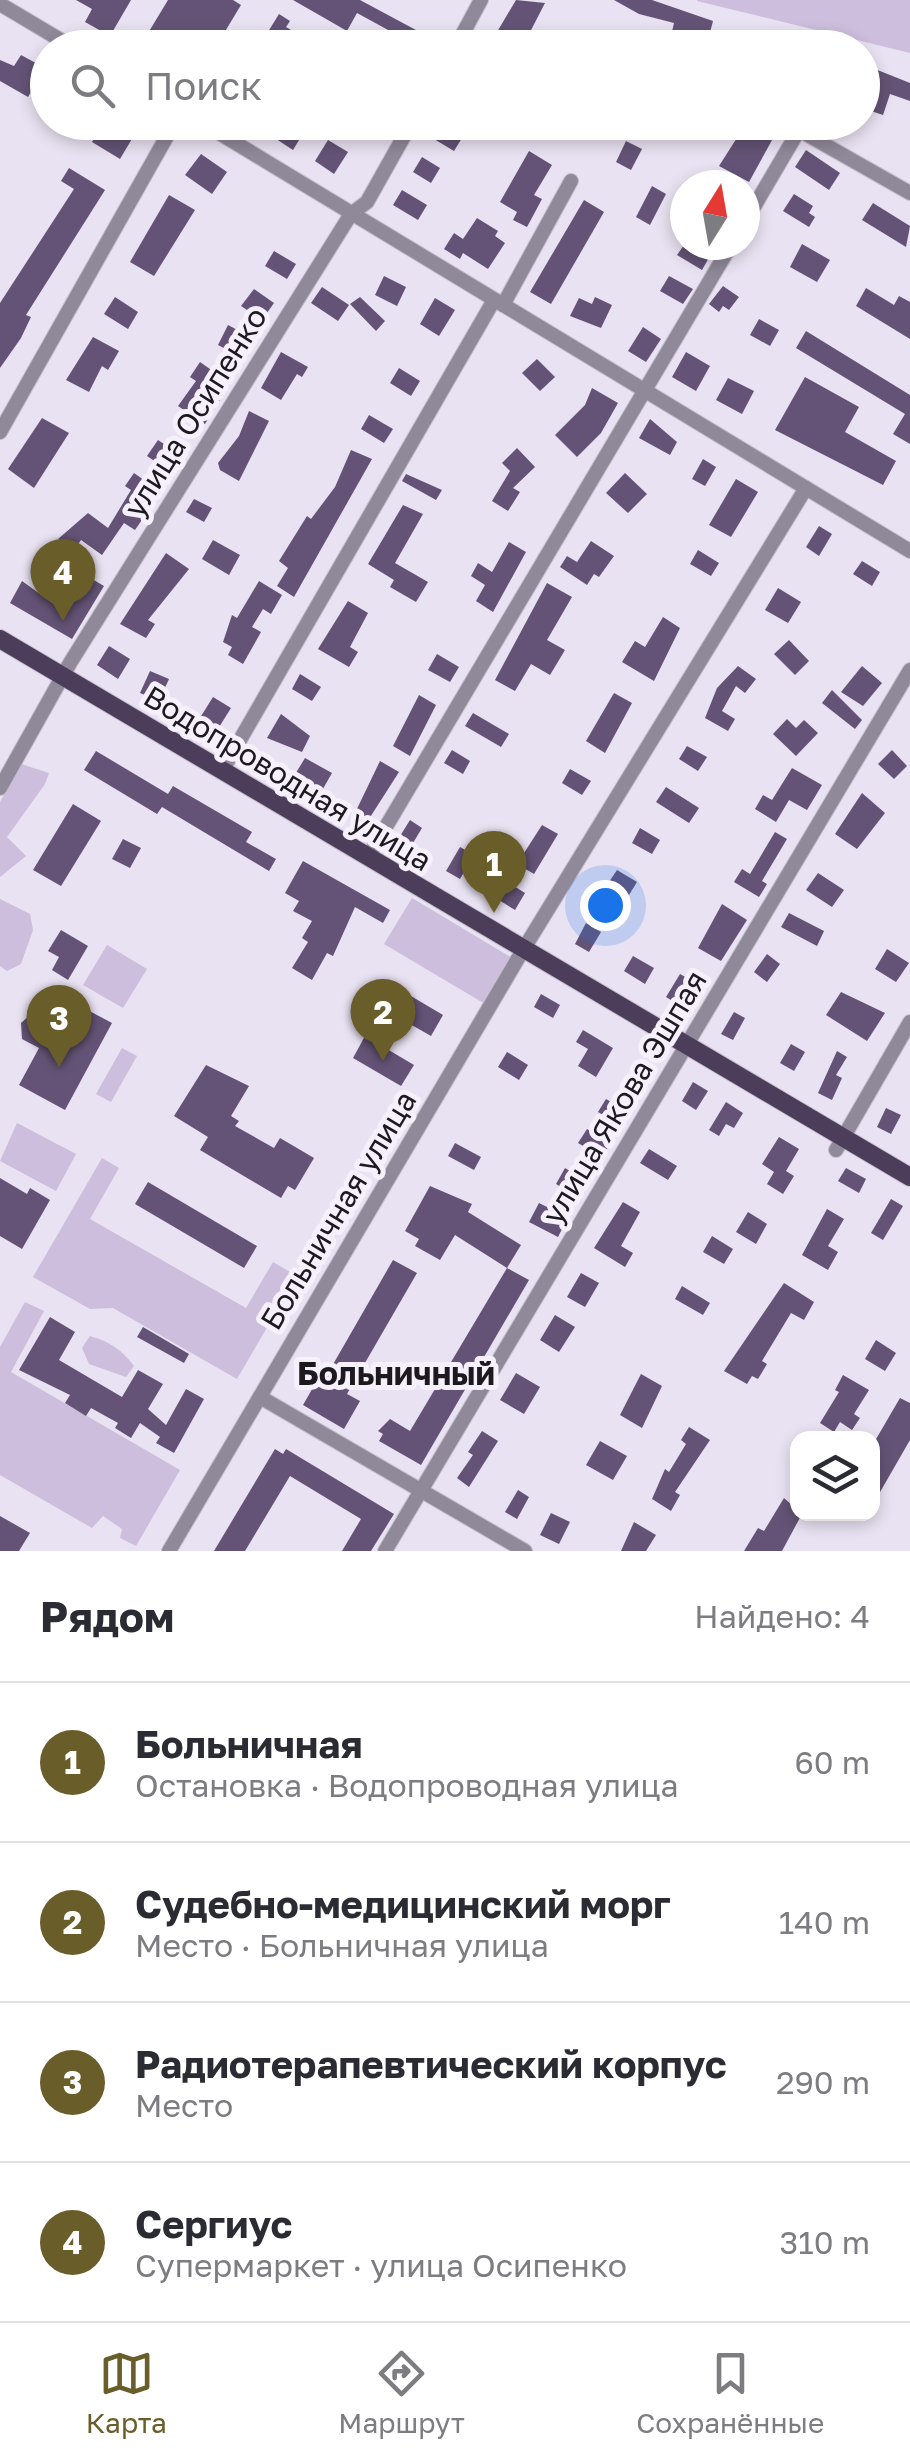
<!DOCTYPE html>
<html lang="ru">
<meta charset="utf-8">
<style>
:root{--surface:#fff;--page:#f2f2f3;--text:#2b2b33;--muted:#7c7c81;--line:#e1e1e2;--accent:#695d2a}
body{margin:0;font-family:"Golos Text",sans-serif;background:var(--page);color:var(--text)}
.controls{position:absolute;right:30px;bottom:30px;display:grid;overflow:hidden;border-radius:20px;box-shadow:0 5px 15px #0003}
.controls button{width:90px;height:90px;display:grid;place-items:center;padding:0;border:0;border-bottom:2px solid var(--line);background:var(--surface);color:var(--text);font:50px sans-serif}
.compass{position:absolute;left:670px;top:170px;width:90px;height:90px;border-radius:50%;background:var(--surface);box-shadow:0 5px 15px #0003;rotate:11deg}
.you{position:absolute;left:605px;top:905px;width:35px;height:35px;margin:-25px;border:8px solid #fff;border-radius:50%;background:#1a73e8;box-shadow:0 0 0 15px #1a73e833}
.badge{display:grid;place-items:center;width:65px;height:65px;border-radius:50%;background:var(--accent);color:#fff;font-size:32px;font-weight:700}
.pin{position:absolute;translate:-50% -82px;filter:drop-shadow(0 2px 5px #0008)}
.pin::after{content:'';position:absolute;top:52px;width:35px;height:30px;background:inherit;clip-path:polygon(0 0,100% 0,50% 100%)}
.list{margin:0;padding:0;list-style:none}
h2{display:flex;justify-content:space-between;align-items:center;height:130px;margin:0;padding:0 40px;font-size:42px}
h2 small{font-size:32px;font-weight:400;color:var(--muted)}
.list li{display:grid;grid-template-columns:65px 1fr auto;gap:30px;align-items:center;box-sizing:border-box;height:160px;padding:0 40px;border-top:2px solid var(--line)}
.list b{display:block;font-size:38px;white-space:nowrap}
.list p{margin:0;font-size:32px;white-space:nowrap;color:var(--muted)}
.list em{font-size:32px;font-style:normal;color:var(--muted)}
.icon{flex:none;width:55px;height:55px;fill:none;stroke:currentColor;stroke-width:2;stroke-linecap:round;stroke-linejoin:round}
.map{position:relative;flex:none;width:910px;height:1551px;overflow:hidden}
.search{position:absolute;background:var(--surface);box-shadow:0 5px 15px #0003;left:30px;right:30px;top:30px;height:110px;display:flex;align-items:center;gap:25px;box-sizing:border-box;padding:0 35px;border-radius:55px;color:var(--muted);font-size:38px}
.sheet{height:770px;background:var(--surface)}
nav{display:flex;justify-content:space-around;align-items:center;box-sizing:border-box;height:140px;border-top:2px solid var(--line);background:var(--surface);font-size:28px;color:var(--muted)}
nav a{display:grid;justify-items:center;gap:5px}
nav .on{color:var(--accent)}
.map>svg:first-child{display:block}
.green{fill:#ccbedc}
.building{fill:#645376}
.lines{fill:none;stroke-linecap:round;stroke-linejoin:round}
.minor-casing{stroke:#c4becc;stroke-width:16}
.major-casing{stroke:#c4becc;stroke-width:20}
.minor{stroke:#90899a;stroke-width:14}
.major{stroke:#4c3e5b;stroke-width:18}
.labels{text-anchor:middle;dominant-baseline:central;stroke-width:10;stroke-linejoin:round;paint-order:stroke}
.street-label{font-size:30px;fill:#1c191f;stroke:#f6f0fd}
.neighbourhood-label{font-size:32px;font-weight:bold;fill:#1c191f;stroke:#f6f0fd}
</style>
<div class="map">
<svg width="910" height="1551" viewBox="0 0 910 1551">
<rect width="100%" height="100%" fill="#e9e2f2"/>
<g class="green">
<path d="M910,0v53l-213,-52v-1z"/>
<path d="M21,764l28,9 -4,11 -38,53 19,19 -26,21v-75z"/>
<path d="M412,898l100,60 -27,46 -101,-60z"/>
<path d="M0,899l30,15 3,16 -12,34 -14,7 -7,-5z"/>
<path d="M107,945l40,24 -24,39 -40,-23z"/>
<path d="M122,1048l15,8 -26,46 -15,-8z"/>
<path d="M17,1123l59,31 -20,37 -56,-30z"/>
<path d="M102,1158l17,10 -29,51 156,89 27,-46 24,14 -60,103 -124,-71 -23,1 -57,-32z"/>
<path d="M25,1302l19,9 -33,61 169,98 -44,76 -16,-8 2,-9 -19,-13 -11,12 -92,-53v-128z"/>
<path d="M90,1336c20,6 31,13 44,30l-8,11 -37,-13 -7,-16z"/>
</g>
<g class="building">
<path d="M76,0h55l-21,36 -25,-14 7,-13z"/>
<path d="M168,0h65l8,5 -26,43h-76z"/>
<path d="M293,0h67l69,37 -8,11 -64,-35 -10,18z"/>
<path d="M516,0l29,3 -17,33 21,12h-25l-27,-16z"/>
<path d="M614,0h38l61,21 -7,27 -36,-8 4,-17 -35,-9z"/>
<path d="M279,14l11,7 -4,6 17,10 -6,11h-39z"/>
<path d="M21,55l24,13 -17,29 -28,-16v-21l14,6z"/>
<path d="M875,69l35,14v18l-20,-7 -7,21 -18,-6 6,-20 -7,-2z"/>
<path d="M81,122h61l-22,37 -28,-17 5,-9z"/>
<path d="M278,122l29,5 -14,23 -23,-15z"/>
<path d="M747,122h35l-33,60 -30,-16z"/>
<path d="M442,125l20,13 -8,13 -20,-12z"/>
<path d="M328,140l20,12 -14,22 -19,-13z"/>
<path d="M626,141l16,8 -11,21 -15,-8z"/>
<path d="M806,150l34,23 -11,17 -34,-23z"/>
<path d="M529,151l23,14 -18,30 8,4 -15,28 -14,-7 4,-8 -17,-10z"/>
<path d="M201,154l26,18 -15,22 -27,-19z"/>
<path d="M422,157l18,11 -9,15 -18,-11z"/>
<path d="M69,168l36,22 -79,125 5,2 -10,21 -21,30v-65l74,-114 -13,-8z"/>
<path d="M652,186l14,8 -16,31 -14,-8z"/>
<path d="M402,190l25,15 -9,15 -25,-15z"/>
<path d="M794,194l19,12 -4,7 6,4 -6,10 -26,-16z"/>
<path d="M169,195l26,15 -41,66 -24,-14z"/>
<path d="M584,200l20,12 -53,92 -21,-12z"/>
<path d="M873,203l37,23 -4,21 -44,-27z"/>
<path d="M477,218l21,13 -3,5 10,7 -17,26 -25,-16 -3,6 -16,-10 10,-16 9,6z"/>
<path d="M802,244l28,16 -13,22 -27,-15z"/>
<path d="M684,245h25l-3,6 5,3 -9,16 -25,-15z"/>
<path d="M274,251l22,13 -9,15 -22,-13z"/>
<path d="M384,276l22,11 -9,19 -22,-11z"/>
<path d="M669,276l24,13 -10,15 -23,-13z"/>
<path d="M723,286l16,11 -10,13 -6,-4 -4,6 -10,-8z"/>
<path d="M322,287l27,18 -11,16 -27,-18z"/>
<path d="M866,288l28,17 5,-9 11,6v37l-54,-33z"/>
<path d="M254,289l20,14 -12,17 -21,-14z"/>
<path d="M115,297l23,15 -10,17 -24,-15z"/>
<path d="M360,297l25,24 -9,10 -26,-27z"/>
<path d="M595,297l17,8 -11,23 -31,-12 9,-18 13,6z"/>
<path d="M435,298l20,12 -16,26 -19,-12z"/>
<path d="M759,319l20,11 -9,16 -20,-11z"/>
<path d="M228,325l23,12 -10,20 -23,-12z"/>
<path d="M643,327l18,12 -15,23 -18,-11z"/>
<path d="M806,331l104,64v49l-17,-10 12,-20 -109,-66z"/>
<path d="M93,337l26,14 -11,19 -6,-4 -13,26 -23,-12z"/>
<path d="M281,352l27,15 -6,10 -5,-3 -16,26 -20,-12z"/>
<path d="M686,352l24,14 -14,25 -24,-14z"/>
<path d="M537,359l18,18 -15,14 -18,-18z"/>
<path d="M200,362l30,21 -25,41 -27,-18 18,-25 -6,-4z"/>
<path d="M399,368l21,13 -9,15 -21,-13z"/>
<path d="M805,377l54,30 -14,25 51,29 -13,24 -108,-55z"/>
<path d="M728,378l26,13 -12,23 -26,-14z"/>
<path d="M592,388l26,15 -17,30 -24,24 -22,-22 30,-30z"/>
<path d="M249,411l20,10 -30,60 -19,-11 -2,-7 21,-27z"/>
<path d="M369,415l24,14 -9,14 -23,-14z"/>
<path d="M42,418l27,15 -35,55 -26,-19z"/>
<path d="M650,419l27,23 -7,13 -31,-17z"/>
<path d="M158,440l25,17 -11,16 -25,-17z"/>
<path d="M517,448l18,19 -22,21 7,4 -12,19 -16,-10 18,-30 -8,-8z"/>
<path d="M351,450l21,9 -78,138 -17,-11 11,-18 -9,-7 28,-45 4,3 24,-32z"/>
<path d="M703,459l13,8 -11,19 -13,-7z"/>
<path d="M134,473l27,19 -26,38 -11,-7 -22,32 -21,-15 -7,10 -16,-11 30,-26 20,15 23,-38 -6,-4z"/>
<path d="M625,473l22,21 -19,19 -22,-20z"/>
<path d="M406,474l36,16 -6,10 -34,-19z"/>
<path d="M736,479l22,13 -27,45 -22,-12z"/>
<path d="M194,499l18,9 -8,14 -18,-10z"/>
<path d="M403,505l20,9 -28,49 33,19 -12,20 -26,-15 4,-7 -26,-16z"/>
<path d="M819,526l13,8 -13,22 -13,-9z"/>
<path d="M213,540l27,15 -11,20 -27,-16z"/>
<path d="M591,541l23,15 -15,21 -5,-3 -7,11 -27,-18 7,-11 10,6z"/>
<path d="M509,542l17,10 -33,60 -17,-11 9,-16 -14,-9 7,-13 14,9z"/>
<path d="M698,550l21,13 -8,13 -21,-12z"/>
<path d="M166,553l23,16 -41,51 7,4 -9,14 -26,-14z"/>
<path d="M862,561l18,11 -8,14 -19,-12z"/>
<path d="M85,575l19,11 -32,53 -62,-36 12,-22 43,31z"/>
<path d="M259,581l23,14 -11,19 -8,-5 -11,18 9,5 -18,32 -15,-9 4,-8 -9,-5 9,-27 5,3z"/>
<path d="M547,583l25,14 -25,43 18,10 -15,25 -19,-11 -16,27 -20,-11z"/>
<path d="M778,588l23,14 -13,21 -23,-13z"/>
<path d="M348,601l20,12 -18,34 8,5 -9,15 -31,-18z"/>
<path d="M663,617l17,11 -26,53 -32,-19 13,-21 10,6z"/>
<path d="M789,640l20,21 -14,14 -21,-21z"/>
<path d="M109,646l21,13 -12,20 -21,-14z"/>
<path d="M437,654l22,13 -9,15 -22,-12z"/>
<path d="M738,666l18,13 -11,14 -9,-7 -14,25 13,8 -7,12 -23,-13 12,-30z"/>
<path d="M862,666l20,17 -19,23 -22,-14z"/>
<path d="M150,671l19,8 -10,22 -19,-8z"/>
<path d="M300,674l21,13 -9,14 -20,-12z"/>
<path d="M832,690l30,30 -7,9 -33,-26z"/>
<path d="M614,693l18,10 -27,50 -19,-12z"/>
<path d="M419,695l17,10 -26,51 -17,-10z"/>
<path d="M213,697l18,11 -15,24 -18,-11z"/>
<path d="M473,713l36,21 -8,13 -36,-21z"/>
<path d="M281,714l29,22 -8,16 -35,-14z"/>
<path d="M787,719l9,9 8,-8 14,13 -22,23 -23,-22z"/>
<path d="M687,746l20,11 -9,14 -19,-12z"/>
<path d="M452,750l18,11 -7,13 -19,-11z"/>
<path d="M892,750l15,16 -13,13 -16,-15z"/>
<path d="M96,751l72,43 5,-8 79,46 -6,10 30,17 -7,12 -107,-64 -5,7 -73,-44z"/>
<path d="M305,758l27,15 -12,21 -29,-13z"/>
<path d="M380,761l19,11 -32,50 -13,-7z"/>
<path d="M792,768l30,17 -15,25 -18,-10 -13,22 -21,-13 8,-14 9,5z"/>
<path d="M570,769l21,12 -9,14 -20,-12z"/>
<path d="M666,787l33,21 -10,15 -33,-21z"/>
<path d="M862,793l23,20 -28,36 -22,-15z"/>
<path d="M73,804l28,17 -40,65 -28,-16z"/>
<path d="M410,820l12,8 -12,20 -13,-7z"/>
<path d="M542,825l16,9 -24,40 -17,-10z"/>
<path d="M640,828l20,12 -8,14 -20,-11z"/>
<path d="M775,832l12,7 -25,42 5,3 -8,13 -25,-15 8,-13 8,5z"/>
<path d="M123,839l18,9 -11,20 -18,-9z"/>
<path d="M460,847l14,8 -14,24 -14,-8z"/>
<path d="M303,861l87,49 -7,13 -28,-16 -22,49 -6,-3 -15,27 -20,-12 16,-26 -6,-4 10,-17 -19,-10 6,-10 -14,-8z"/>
<path d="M617,870l20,12 -8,13 -20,-13z"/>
<path d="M818,873l26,17 -12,17 -26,-17z"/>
<path d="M509,883l16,10 -10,17 -16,-10z"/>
<path d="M722,904l25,16 -26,41 -23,-13z"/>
<path d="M789,913l35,18 -7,15 -36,-19z"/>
<path d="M586,923l15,9 -12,20 -14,-8z"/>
<path d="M61,930l27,16 -20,34 -16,-10 7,-13 -11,-6z"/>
<path d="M887,949l22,14 -13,19 -21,-13z"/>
<path d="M767,954l13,10 -13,18 -13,-10z"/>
<path d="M633,956l21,12 -9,16 -21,-13z"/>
<path d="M680,974l21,12 -14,24 -21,-13z"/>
<path d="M394,986l49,29 -12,21 -49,-28z"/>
<path d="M841,992l44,21 -18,28 -41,-26z"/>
<path d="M541,994l19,11 -7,13 -19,-11z"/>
<path d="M65,998l47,25 -47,87 -46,-25 20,-37 -17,-9 -1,-16 19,-17 16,9z"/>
<path d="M734,1012l11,6 -12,22 -12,-6z"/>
<path d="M583,1030l30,18 -17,29 -18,-11 10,-17 -12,-7z"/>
<path d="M365,1036l49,29 -13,21 -48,-28z"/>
<path d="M791,1044l14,8 -11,19 -14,-8z"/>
<path d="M837,1051l10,6 -11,18 6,3 -10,22 -14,-7z"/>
<path d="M507,1052l21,13 -9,15 -21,-13z"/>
<path d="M206,1065l43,21 -18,30 8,5 -4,5 39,22 6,-10 34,20 -19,32 -7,-4 -7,12 -81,-48 8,-13 -34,-21z"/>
<path d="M693,1082l15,9 -12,19 -14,-9z"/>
<path d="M606,1099l22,13 -8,13 -22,-13z"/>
<path d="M726,1102l17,11 -9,15 -8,-4 -7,12 -10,-6z"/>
<path d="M886,1108l15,7 -10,19 -14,-7z"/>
<path d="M587,1129l23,15 -8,13 -24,-14z"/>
<path d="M779,1137l20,12 -13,22 8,5 -11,18 -16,-10 7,-12 -12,-8z"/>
<path d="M455,1143l26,14 -7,13 -26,-14z"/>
<path d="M649,1149l28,17 -9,14 -28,-17z"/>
<path d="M565,1168l23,14 -10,15 -22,-13z"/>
<path d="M846,1168l20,11 -7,14 -21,-12z"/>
<path d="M0,1178l27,16 3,-6 20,12 -28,49 -22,-13z"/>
<path d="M148,1182l109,64 -13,22 -109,-64z"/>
<path d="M430,1186l42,18 -4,8 53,33 -14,23 -52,-33 -15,25 -25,-14 4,-7 -14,-8z"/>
<path d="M891,1199l12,7 -20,34 -12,-7z"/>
<path d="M623,1202l17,10 -19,34 12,7 -8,14 -31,-19z"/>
<path d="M539,1203l12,6 -4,7 17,9 -6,12 -29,-15z"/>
<path d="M827,1209l17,10 -16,27 10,6 -10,18 -26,-15z"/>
<path d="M748,1212l19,12 -11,20 -20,-12z"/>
<path d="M712,1236l21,13 -9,15 -21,-12z"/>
<path d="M393,1260l24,13 -70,121 13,7 -16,28 -41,-24 12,-21 5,3z"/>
<path d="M507,1268l22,12 -108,185 -42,-24 4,-7 -5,-3 12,-12 20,12z"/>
<path d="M581,1273l18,10 -14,24 -18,-10z"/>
<path d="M784,1283l30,19 -10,18 -13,-7 -29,48 5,3 -9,15 -6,-3 -5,8 -23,-13z"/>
<path d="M682,1286l28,17 -7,12 -28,-16z"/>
<path d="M555,1315l20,12 -16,25 -19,-12z"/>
<path d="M50,1317l25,15 -16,28 63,37 16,-27 25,14 -15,25 18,16 20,-36 18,10 -30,54 -18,-10 4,-6 -20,-14 -9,15 -16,-10 3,-5 -27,-15 -5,8 -21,-13 5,-8 -51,-25z"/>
<path d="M143,1327l46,27 -5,9 -47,-26z"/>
<path d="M876,1340l20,13 -11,18 -20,-12z"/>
<path d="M516,1373l24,14 -16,27 -24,-14z"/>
<path d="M641,1374l21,12 -20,42 -22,-13z"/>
<path d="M843,1375l26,15 -15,24 6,4 -8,12 -12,-8 -6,10 -14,-9 19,-31 -4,-2z"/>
<path d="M900,1398l10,5v37l-38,66v-60z"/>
<path d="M689,1427l21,13 -35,52 5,3 -9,16 -19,-12 13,-30 4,3 17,-28 -5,-4z"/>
<path d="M482,1431l16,10 -29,46 -12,-9 16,-23 -5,-3z"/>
<path d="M600,1441l27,15 -14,24 -27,-15z"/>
<path d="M275,1449l8,5 3,-5 108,65 -23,37h-29l19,-32 -71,-43 -45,75h-31z"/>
<path d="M518,1490l11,7 -12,22 -12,-7z"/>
<path d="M784,1498l18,16 -20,37h-38l14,-23 6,3z"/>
<path d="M551,1513l19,9 -11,22 -19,-9z"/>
<path d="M0,1516l30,17 -11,18h-19z"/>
<path d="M634,1522l22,13 -10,16h-25z"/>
</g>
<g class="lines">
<g class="minor-casing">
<g id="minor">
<path d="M0,4l74,44"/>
<path d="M455,48l26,-48"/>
<path d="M201,122l709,429"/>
<path d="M745,222l54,-92 111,63"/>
<path d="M503,305l68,-124"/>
<path d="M0,432l175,-310"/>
<path d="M222,771l272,-471"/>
<path d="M0,788l70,-125 281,-449 16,-12 45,-80"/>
<path d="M368,857l363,-612"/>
<path d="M836,1150l74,-128"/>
<path d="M260,1397l265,154"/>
<path d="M169,1551l351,-596 286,-467"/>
<path d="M385,1551l525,-881"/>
</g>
</g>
<g class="major-casing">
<path id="major" d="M0,639l910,538"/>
</g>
<use href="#minor" class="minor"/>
<use href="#major" class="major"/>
</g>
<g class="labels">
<g class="street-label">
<text transform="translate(195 412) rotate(-58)">улица Осипенко</text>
<text transform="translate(288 778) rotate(31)">Водопроводная улица</text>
<text transform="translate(624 1097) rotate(-59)">улица Якова Эшпая</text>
<text transform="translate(338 1210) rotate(-59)">Больничная улица</text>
</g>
<g class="neighbourhood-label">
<text x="396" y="1373">Больничный</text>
</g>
</g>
</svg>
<div class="controls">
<button><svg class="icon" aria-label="layers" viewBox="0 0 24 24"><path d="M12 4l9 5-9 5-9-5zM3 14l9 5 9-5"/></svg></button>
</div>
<svg class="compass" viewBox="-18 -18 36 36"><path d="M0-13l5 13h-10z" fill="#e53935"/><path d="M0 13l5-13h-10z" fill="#7c7c81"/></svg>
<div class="you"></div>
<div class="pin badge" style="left:494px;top:913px">1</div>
<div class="pin badge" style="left:383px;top:1061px">2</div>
<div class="pin badge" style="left:59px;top:1067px">3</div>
<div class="pin badge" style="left:63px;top:621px">4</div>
<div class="search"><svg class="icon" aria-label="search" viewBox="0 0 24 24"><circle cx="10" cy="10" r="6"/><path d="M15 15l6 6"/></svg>Поиск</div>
</div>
<section class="sheet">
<h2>Рядом<small>Найдено: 4</small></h2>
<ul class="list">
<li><span class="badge">1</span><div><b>Больничная</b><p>Остановка · Водопроводная улица</p></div><em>60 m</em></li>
<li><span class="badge">2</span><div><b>Судебно-медицинский морг</b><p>Место · Больничная улица</p></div><em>140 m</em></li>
<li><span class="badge">3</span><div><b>Радиотерапевтический корпус</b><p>Место</p></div><em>290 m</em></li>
<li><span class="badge">4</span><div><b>Сергиус</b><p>Супермаркет · улица Осипенко</p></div><em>310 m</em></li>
</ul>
</section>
<nav>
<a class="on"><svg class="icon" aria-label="map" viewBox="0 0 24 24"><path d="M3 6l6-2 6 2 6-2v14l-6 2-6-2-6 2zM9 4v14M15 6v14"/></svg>Карта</a>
<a><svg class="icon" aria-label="directions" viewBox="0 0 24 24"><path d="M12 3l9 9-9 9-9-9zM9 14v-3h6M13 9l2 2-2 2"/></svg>Маршрут</a>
<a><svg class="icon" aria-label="saved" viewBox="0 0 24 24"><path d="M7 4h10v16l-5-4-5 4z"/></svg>Сохранённые</a>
</nav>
